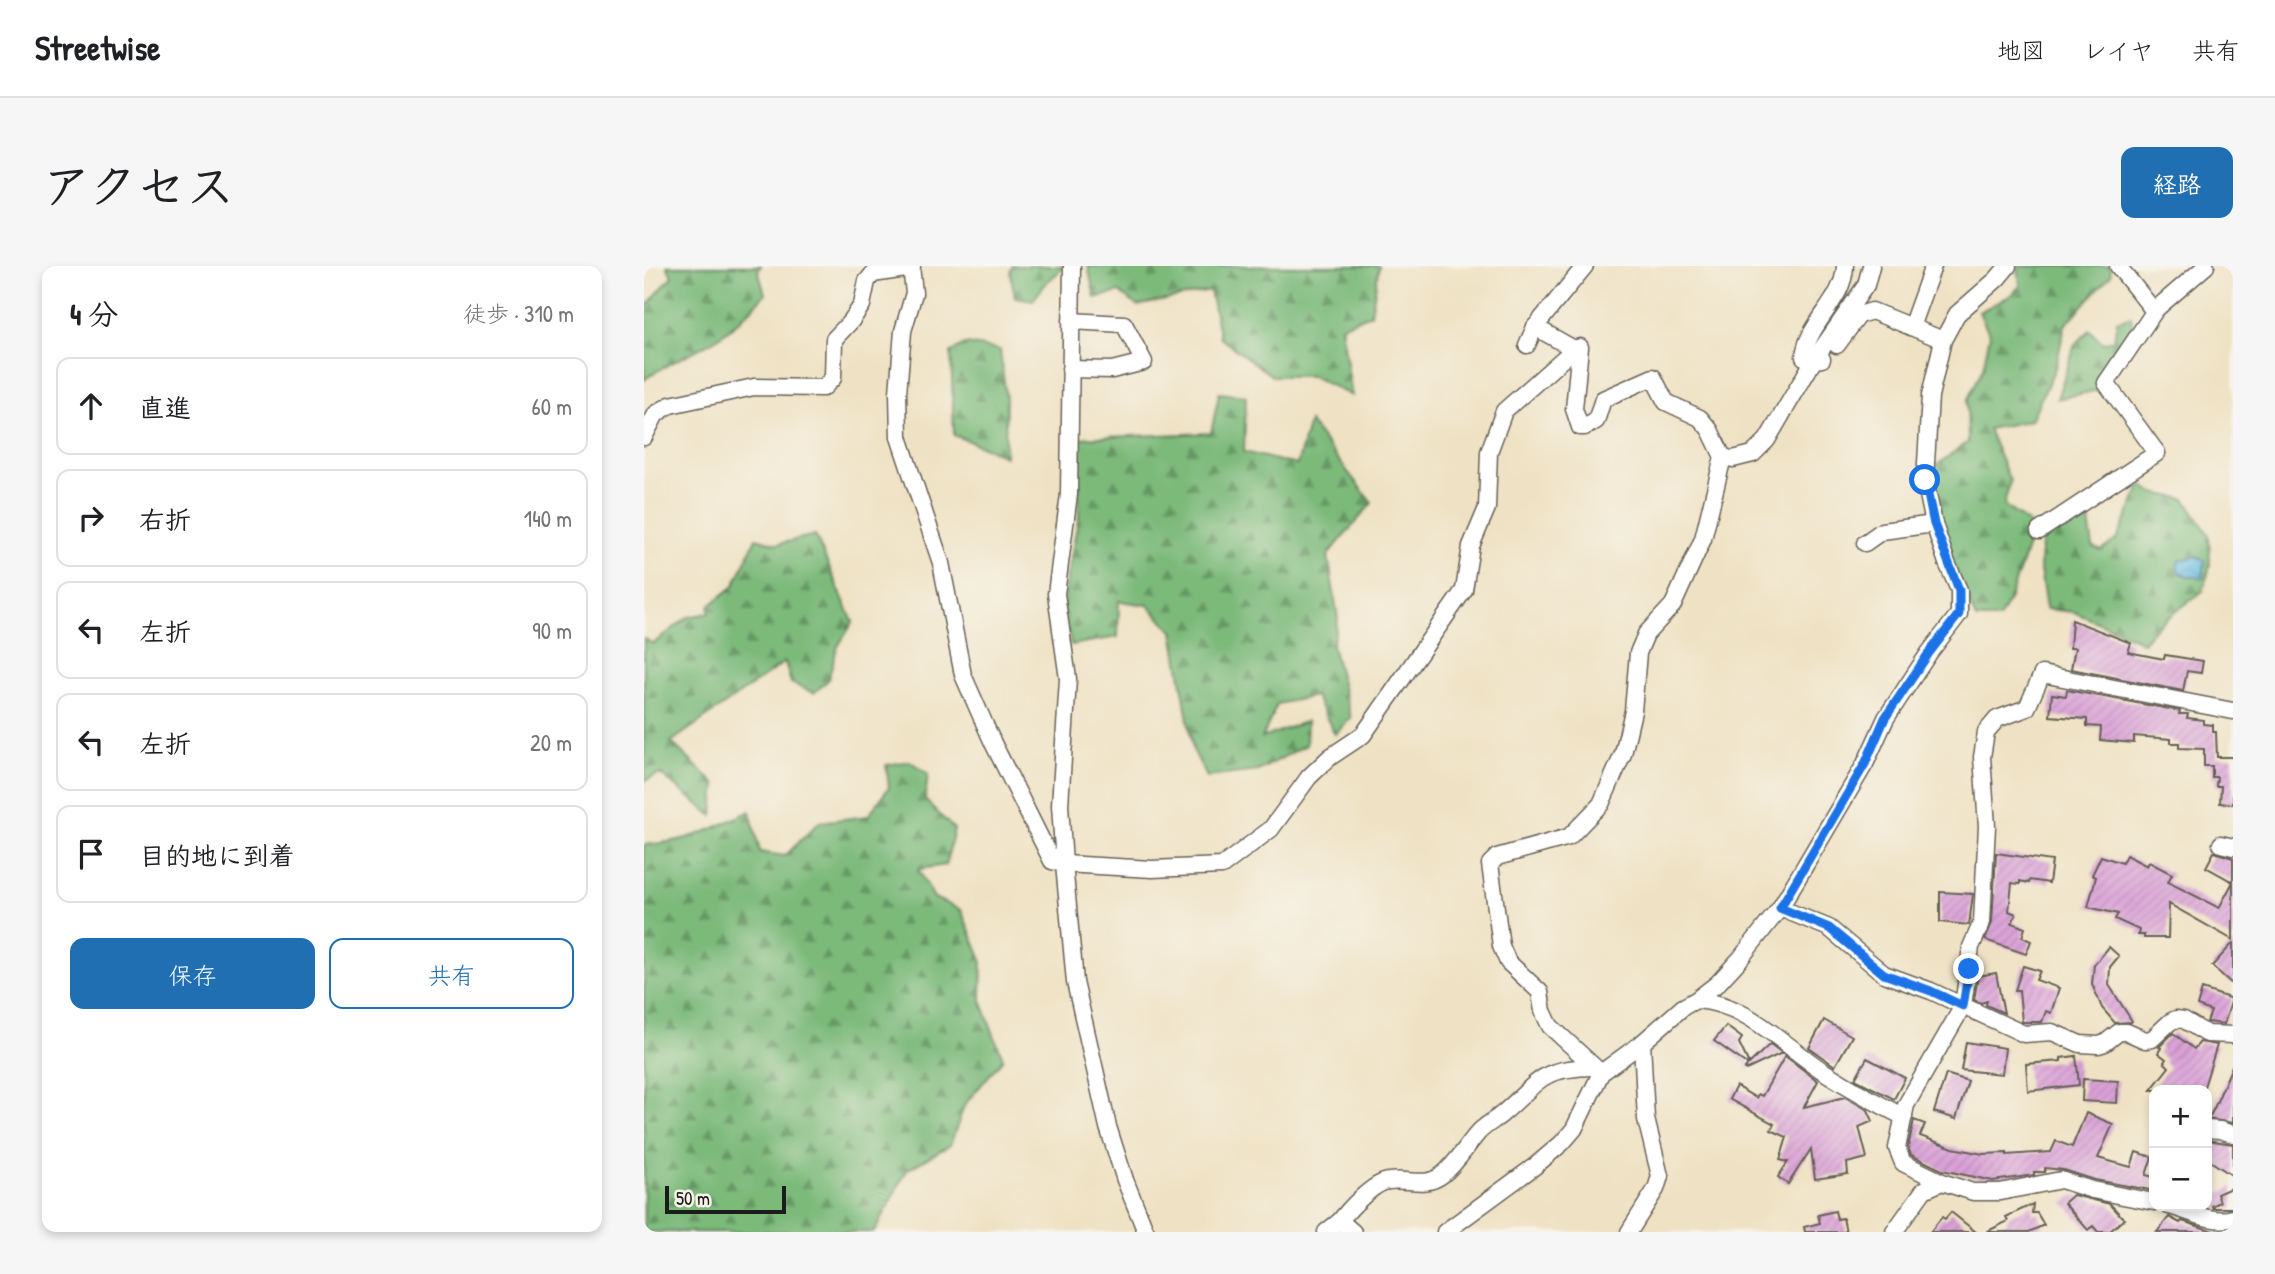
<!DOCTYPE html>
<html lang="ja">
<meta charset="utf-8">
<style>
:root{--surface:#fff;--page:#f6f6f6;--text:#202124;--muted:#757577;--line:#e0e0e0;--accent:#1f6fb2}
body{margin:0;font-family:"Patrick Hand","Klee One",sans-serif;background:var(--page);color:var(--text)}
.controls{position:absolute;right:21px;bottom:21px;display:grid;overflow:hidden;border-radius:14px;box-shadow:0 4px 10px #0003}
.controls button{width:63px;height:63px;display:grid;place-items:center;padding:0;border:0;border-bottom:2px solid var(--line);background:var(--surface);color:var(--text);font:35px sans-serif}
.scale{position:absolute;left:21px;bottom:18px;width:121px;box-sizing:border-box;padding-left:7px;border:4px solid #1c1c1c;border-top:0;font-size:19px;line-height:24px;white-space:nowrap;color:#1c1c1c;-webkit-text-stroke:5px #f7f3e8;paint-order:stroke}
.stop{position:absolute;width:21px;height:21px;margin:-16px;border:5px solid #1a73e8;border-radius:50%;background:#fff}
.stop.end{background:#1a73e8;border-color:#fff;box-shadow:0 2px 7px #0008}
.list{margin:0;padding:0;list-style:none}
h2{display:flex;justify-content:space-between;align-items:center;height:91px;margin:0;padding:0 28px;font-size:30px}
h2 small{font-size:23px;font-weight:400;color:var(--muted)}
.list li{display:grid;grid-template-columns:46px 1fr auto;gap:21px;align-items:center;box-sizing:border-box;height:98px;margin:0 14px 14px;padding:0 14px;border:2px solid var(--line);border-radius:14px}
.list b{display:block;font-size:26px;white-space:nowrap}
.list em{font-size:23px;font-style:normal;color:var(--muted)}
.actions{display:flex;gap:14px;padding:21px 28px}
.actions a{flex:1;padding:16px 0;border:2px solid var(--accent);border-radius:14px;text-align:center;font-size:24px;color:var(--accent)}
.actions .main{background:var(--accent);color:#fff}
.icon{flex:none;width:38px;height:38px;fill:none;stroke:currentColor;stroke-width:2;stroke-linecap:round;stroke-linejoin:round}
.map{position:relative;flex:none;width:1589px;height:966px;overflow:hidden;border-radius:14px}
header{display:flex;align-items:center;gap:42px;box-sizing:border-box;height:98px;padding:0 35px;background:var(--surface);border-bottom:2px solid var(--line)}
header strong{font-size:33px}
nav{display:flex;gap:38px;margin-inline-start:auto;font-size:24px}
.intro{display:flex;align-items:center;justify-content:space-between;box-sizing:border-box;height:168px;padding:0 42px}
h1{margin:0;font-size:49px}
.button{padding:18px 32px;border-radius:14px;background:var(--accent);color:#fff;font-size:24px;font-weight:700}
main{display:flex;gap:42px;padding:0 42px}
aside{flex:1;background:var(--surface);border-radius:14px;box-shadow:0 4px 10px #0003}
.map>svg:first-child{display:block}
.forest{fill:url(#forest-firs);stroke:#4c6b4b;stroke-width:2}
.water{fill:url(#water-waves);stroke:#416c80;stroke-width:2}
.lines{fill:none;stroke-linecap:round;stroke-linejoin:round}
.stream{stroke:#66bde3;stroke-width:5}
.building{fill:url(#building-hatch)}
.minor-casing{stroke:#666157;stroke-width:19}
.minor{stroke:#fff;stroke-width:16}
.route{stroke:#1a73e8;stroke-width:9}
</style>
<header>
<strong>Streetwise</strong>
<nav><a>地図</a><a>レイヤ</a><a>共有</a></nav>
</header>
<div class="intro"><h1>アクセス</h1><a class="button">経路</a></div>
<main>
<aside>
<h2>4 分<small>徒歩 · 310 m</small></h2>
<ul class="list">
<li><svg class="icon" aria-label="ahead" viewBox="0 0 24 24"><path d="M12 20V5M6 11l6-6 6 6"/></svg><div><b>直進</b></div><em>60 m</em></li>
<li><svg class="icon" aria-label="right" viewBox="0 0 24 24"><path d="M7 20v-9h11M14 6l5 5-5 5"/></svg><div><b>右折</b></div><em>140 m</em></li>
<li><svg class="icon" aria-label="left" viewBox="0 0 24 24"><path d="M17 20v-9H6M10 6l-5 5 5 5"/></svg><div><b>左折</b></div><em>90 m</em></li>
<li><svg class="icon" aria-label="left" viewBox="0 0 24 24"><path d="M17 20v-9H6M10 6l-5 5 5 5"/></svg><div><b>左折</b></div><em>20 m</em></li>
<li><svg class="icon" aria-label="arrive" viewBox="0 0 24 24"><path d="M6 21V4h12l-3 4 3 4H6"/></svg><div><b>目的地に到着</b></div></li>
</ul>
<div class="actions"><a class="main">保存</a><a>共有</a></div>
</aside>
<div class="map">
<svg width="1589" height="966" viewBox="0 0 1589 966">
<defs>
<pattern id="forest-firs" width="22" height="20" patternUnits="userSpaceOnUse" patternTransform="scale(1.75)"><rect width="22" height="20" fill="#7cba7a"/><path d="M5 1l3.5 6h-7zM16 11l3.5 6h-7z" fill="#659663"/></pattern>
<pattern id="water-waves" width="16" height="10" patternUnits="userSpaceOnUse" patternTransform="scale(1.75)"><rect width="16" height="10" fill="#66bde3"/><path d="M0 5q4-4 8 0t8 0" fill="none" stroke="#58a2c2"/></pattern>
<pattern id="building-hatch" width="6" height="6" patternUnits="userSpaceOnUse" patternTransform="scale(1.75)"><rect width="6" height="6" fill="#daa1d7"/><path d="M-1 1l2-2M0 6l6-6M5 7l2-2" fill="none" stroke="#ba8ab8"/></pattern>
</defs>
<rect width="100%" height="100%" fill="#f7f3e8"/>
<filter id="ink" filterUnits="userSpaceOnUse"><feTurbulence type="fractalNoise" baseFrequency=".0143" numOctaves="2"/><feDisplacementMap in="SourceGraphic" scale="14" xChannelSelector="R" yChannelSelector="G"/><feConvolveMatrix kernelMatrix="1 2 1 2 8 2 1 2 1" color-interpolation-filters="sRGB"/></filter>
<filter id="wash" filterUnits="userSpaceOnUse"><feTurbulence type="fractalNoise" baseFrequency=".00686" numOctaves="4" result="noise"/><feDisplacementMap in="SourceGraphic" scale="28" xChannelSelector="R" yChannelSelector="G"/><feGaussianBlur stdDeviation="1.57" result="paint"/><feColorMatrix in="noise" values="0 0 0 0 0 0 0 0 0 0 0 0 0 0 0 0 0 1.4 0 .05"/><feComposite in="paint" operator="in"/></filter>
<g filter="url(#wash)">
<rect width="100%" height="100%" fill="#efe2c4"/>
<g class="forest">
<path d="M23,0h94l-3,4 7,24c-15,17 -31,33 -49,45 -24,15 -48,23 -72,41v-71l28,-33z"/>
<path d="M368,0h54l-18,15 -15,19 -18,-3 -5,-25z"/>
<path d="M444,0h291l-8,48 -30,12 11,70 -40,-20h-40l-52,-38 -10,-47 -73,15 -18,-14 -24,6z"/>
<path d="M1374,0h92l1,9 -46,50 -9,41 -25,54 -43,9 22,52 -6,24 30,23 -25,72 -10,19h-23l-27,-64 -19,-85 38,-28 -1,-41 16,-33 7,-33 -11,-23 31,-16 10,-10z"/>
<path d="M1487,50l3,19 -31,54 -46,10 18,-55 15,-14 13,13 11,-3 3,-19z"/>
<path d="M323,78l33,6 6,49 -1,57 -51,-21 -3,-83z"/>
<path d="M575,127l27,3 -2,56 53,13 12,-43 63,81 -44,52 10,64 -6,26 19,73 -16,16 -20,-38 -38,8 -15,34 45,-17 -1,24 -48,26 -51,6 -14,-27 -20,-119 -25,-26 -29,-4 -1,36 -47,8 -7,-36 2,-27 13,-66 -3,-78 135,-5z"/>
<path d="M1498,219l12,8 31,6 24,36 1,31 -7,25 -46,35 -14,16 -69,-30 -28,-3 -6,-39 1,-28 23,-18 25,-4 4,27 8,4 16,-12z"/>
<path d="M171,269l38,87 -16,26 -9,32 -14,13 -23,-10 -6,-21 -114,80 45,43 -3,31 -53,-42 -16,7v-143l9,6 35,-27 21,-4v-7l25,-20 22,-48 22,6z"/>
<path d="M266,495l18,13 -3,26 29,29 -8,36 -28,4 16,29 27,12 21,50 -1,40 22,59 -38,45 -15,41 -43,25 -33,62h-230v-387c44,-3 68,-15 106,-34l10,41 25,4 34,-34 49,-6 21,-29 -3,-22z"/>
</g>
<path class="water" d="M1552,290l9,5 -2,17 -16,-2 -8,-4 -2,-7 3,-5z"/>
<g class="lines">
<path class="stream" d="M1575,966l14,-5"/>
</g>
<g id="blocks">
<g class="building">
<path d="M1428,354l59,23 -3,9 36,7 1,-4 38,6 -2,12 -14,-2 -4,20 -112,-22 4,-21h-5z"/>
<path d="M1423,424l113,21 -1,3h9l-1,4 16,2v4l10,1v7h3l1,25h16v47l-13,-1 1,-17h-5l1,-9h-5v-11h-8v-17l-25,-1v-5h-8v-4l-37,-3v7l-34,-3 1,-13 -14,-1v-7l-37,-3 2,-22 14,2z"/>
<path d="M1570,586l19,6v24l-27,-15z"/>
<path d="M1352,587l56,8 -3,22 -19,-3 -1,3 -9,-2v3l-8,-1 -3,28 7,3 -4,9 13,5 -3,9 9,4 -5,13 -41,-14 7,-17z"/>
<path d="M1482,589l21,11 2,-4 23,12 -4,8 51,26 14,-26v58l-64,-36 -1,34h-24v-3h-6l1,-5 -24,-11 3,-5 -30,-7 8,-30 -4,-2 9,-19 21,7z"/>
<path d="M1296,626l33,2 -4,31 -29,-3z"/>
<path d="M1589,677v42l-21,-19z"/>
<path d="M1465,681l10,9 -9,11 -1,18 23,36 -1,1 -16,1 -13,-15 -10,-24 2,-19z"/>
<path d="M1379,700l17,5 -4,9 23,8 -8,25 -5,-2 -4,11h-20l-3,-32h-4z"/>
<path d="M1352,707l5,26 3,14 -18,-8 1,-4 -6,2 -7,-3 4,-24z"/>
<path d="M1558,723l30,10 -8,25 -17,-2 4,-11 -14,-5z"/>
<path d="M1180,754l28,16 -17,30 -26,-18z"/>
<path d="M1082,760l16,12 -3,5 10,21 21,-20 12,9 -36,17 -1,-1 3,-4 -34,-24z"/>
<path d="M1529,767l21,16 6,-7 17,3 -14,45h-52l18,-23 -5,-5 2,-3 -8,-6 3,-5 -2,-1z"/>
<path d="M1322,776l39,6 -3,26 -41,-4z"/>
<path d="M1141,790l33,25 -14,26 41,-10 23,13 5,11 -14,6 8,31 -20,5 1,11 -33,5 -4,-30 -23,35 -10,-7 10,-15 -8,-2 7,-23 -16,-7 3,-6 -45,-25 7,-13 20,12 2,-4 4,2z"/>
<path d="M1432,790l3,29 -51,6 -2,-27 35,-3v-3z"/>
<path d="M1223,792l38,20 -11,21 -39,-20z"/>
<path d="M1589,798v59l-26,-4v-5l3,2 5,-10z"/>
<path d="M1302,808l22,7 -12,38 -22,-7z"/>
<path d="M1439,813l35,2 -1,22 -35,-2z"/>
<path d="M1442,847l27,11 -15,34 33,9 5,-15 16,5 -6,18 8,2 -4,13 -55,-10 -31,-10 -19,-2v4h-11v3l-41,6 -51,-11 -31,-15 -3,-8 6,-27 11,4 -5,12 33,12 30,6 24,-1v2l44,-3 5,-11 16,6z"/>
<path d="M1563,874l26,4v32l-26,-17z"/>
<path d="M1589,921v21h-20l-1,-2 8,-4 -3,-8z"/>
<path d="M1429,929l37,9 14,15 -15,13h-11l-5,-6 -5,4 -24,-27z"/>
<path d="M1389,938l-1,9h5l7,12 -15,7h-43l22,-11 -2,-4z"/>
<path d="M1191,945l2,8 6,-1 3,14h-41l-1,-5 16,-4 -2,-8z"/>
<path d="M1307,946l25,20h-46l12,-15 3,2z"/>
<path d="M1525,951l11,6 2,-2 34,11h-59z"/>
</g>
</g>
</g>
<g filter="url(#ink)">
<use href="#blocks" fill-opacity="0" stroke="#666157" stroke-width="2"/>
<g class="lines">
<g class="minor-casing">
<g id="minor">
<path d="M267,0l3,27 -11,38 -5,62 1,44 42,126 22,112 30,68 59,118 12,3 88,5 70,-3 49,-37 38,-52 21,-20 33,-22 101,-145 7,-44 16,-38 2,-56 15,-41 70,-62"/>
<path d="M428,0l-3,228 -13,100 12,85 -8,126 4,59 11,118 33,145 17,53 21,52"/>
<path d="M1474,0l32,40 6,3 50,-43"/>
<path d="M891,61l39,22 6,-2 -6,62 6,18h5l11,-6 7,-22 50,-22 13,25 34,16 10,12 13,27 10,2 20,-5 14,-14 47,-80 52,-75 5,-19"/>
<path d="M1267,61l22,-61"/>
<path d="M883,79l8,-18 50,-61"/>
<path d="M1193,79l22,-30 13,-4 71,29"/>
<path d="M1178,93l-8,1 -10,-3c3,-34 40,-56 41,-91"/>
<path d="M426,103l42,1 32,-8 -20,-38 -53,-3"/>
<path d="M0,171l12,-23 14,-9 84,-18 69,1 10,-10 1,-39 17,-18 11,-16 5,-24 6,-7 39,-6"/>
<path d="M1395,265l118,-78 -51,-70 50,-74"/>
<path d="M1221,277l17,-12 52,-7"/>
<path d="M1577,578l12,3"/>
<path d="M1136,642l49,20 55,46 47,17 93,43 28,-2 28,12 19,1 6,-2 14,-11h8l18,8 7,-1 18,-17 6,-3 8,1 23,14 26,1"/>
<path d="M1052,734c51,3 87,45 127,71 27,17 53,32 81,46"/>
<path d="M957,807l-51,-47 -7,-15 -3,-19 -32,-30 -7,-16 -11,-82 7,-7 72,-20 32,-33 22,-50 10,-43 5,-58 8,-19 27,-29 30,-66 20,-82"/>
<path d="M1563,863l13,1 13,4"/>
<path d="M1298,916l-39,-19 -6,-15 9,-43 57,-99 8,-59 11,-25 5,-96 -5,-69 4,-25 11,-13 30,-11 15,-34 191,37"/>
<path d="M1525,940c21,5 43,18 64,12"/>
<path d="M696,955c9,-12 34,-39 49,-40 18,-3 36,7 53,-6 14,-11 23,-27 35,-41 6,-8 17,-13 25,-20 38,-32 36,-46 92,-47"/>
<path d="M682,966l14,-11 13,11"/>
<path d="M801,966l90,-66 27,-23 12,-14 27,-56 41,-30 41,-36 13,-7 22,-17 22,-24 40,-51 85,-144 21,-46 43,-65 30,-39v-24l-12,-27 -13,-39 -9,-44 5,-84 13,-56 14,-26 40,-35 11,-13"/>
<path d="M985,966l27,-43 4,-13 -14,-57 -4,-76"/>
<path d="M1250,966l30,-42 18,-8 31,10h27l61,-12 31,10 62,12"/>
</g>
</g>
<use href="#minor" class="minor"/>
</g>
</g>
<g class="lines" filter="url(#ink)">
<path class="route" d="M1281,214l9,44 25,66v24l-30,39 -44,65 -20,46 -85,144 49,20 55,46 47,17 32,15 6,-37"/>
</g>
</svg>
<div class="controls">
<button>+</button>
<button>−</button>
</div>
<div class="scale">50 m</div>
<div class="stop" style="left:1281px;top:214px"></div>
<div class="stop end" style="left:1325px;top:703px"></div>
</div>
</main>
